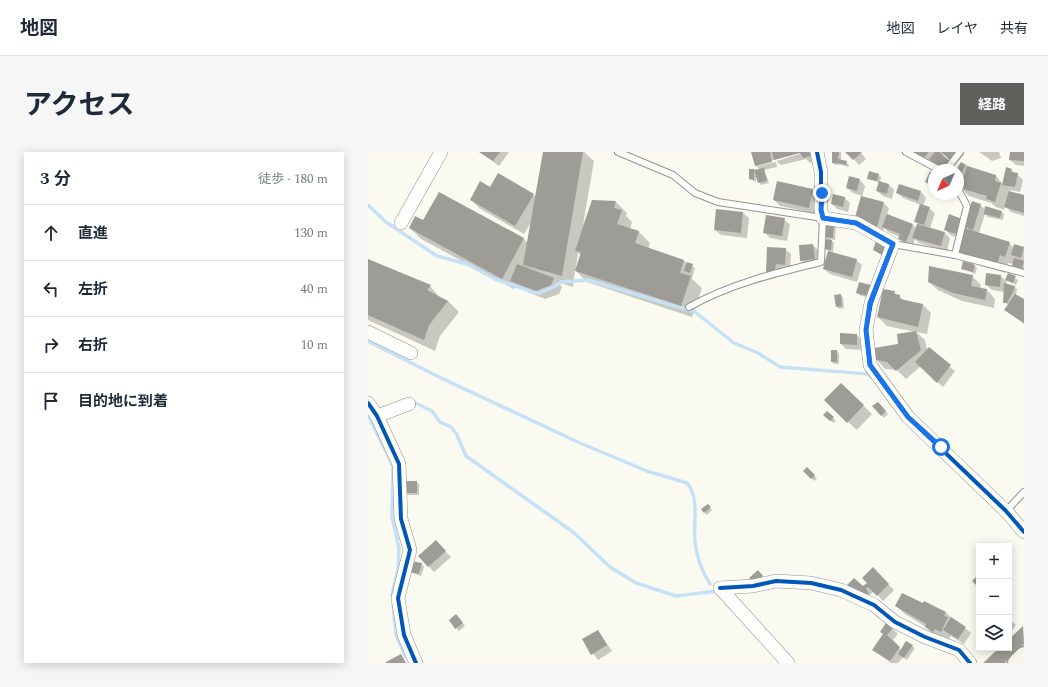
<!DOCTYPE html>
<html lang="ja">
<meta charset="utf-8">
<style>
:root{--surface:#fff;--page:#f6f6f7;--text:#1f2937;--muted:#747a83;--line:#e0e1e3;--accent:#60605c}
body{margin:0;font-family:Spectral,"Noto Sans JP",serif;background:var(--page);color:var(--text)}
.controls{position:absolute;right:12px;bottom:12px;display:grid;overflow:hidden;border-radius:0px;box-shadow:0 2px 10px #0003}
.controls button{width:36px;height:36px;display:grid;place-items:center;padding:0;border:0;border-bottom:1px solid var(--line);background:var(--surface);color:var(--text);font:20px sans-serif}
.compass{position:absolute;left:560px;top:12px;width:36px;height:36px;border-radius:50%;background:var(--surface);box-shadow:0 2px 10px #0003;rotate:224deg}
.stop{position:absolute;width:12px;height:12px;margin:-9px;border:3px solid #1a73e8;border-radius:50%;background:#fff}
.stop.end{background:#1a73e8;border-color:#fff;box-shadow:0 1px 4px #0008}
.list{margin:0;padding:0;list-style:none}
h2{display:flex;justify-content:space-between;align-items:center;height:52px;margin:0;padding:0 16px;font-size:17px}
h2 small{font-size:13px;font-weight:400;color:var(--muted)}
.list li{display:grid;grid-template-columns:26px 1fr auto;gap:12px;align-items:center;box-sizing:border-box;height:56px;padding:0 16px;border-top:1px solid var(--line)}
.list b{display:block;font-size:15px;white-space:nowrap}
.list em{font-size:13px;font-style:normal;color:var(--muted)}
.icon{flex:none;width:22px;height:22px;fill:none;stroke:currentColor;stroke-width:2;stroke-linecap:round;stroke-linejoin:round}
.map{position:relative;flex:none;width:656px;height:511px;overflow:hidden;border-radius:0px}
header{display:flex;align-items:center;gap:24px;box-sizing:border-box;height:56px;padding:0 20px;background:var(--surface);border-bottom:1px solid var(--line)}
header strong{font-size:19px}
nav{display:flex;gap:22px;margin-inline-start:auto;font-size:14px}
.intro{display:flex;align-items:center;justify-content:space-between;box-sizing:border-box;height:96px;padding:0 24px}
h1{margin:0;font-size:28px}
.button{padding:10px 18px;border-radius:0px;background:var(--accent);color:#fff;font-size:14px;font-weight:700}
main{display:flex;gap:24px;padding:0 24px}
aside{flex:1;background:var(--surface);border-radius:0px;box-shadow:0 2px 10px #0003}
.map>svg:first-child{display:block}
.shadow{fill:#0003;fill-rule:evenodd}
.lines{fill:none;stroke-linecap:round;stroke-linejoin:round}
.stream{stroke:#c6e1f6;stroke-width:3.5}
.building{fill:#9e9c96}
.lane-casing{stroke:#94948f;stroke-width:8}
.street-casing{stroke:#94948f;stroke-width:14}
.secondary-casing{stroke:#8b8a86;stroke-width:20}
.lane{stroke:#fefefd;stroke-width:6}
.street{stroke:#fefefd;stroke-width:13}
.secondary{stroke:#f5f5e8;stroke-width:18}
.cycleway-casing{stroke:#fff;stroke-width:6}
.cycleway{stroke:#0057b8;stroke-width:4}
.route{stroke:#1a73e8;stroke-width:5}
</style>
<header>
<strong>地図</strong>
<nav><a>地図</a><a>レイヤ</a><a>共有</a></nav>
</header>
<div class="intro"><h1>アクセス</h1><a class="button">経路</a></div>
<main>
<aside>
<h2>3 分<small>徒歩 · 180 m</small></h2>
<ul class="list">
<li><svg class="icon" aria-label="ahead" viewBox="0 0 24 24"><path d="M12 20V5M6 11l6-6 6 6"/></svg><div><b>直進</b></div><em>130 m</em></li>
<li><svg class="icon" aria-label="left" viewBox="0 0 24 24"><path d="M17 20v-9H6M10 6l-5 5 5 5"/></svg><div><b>左折</b></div><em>40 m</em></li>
<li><svg class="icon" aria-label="right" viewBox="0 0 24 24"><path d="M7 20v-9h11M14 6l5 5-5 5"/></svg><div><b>右折</b></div><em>10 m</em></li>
<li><svg class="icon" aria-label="arrive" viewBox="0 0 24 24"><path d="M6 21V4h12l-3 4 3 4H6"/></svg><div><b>目的地に到着</b></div></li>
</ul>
</aside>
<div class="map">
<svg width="656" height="511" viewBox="0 0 656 511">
<rect width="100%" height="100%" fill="#fbfaf0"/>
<g class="shadow">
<path d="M112,0h29l-10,14z"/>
<path d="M176,0h40l10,9 -11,64 9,-24 24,1 11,11 -1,3 6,6 -2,7 9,3 11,11 -2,6 35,11 12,8 -3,11 10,9 -10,29 -105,-35 -12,-12 -2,17 -16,-5 5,5 -3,7 -14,5 -25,-10 -4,-4 -2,4 -93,-50 -11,-11 14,-7 15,-28 85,46 4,4 4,-22 -8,13 -45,-26 -8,-9 19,-11 8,-14 38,23zM210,101l3,2 -4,11h-1z"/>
<path d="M384,0h50l-25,7v2l28,-9h9l2,9 -6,2 -4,-4 -25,6 -4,-3v-3l-19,5v2l18,-4 1,5 -13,3 5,13 -8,2 -5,-9v6l-6,-3 3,-9h7l-4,-5z"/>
<path d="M465,0h8v9l5,1 3,3 -1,2 -9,-3v1h-4l-2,-2z"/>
<path d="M479,0h13l6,7 -7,6z"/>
<path d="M547,0h47l2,3 -8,9 -13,-10 -1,1 13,12 -3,3h-9l-11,-3z"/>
<path d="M611,0h20l2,6 -9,3z"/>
<path d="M643,0h13v14l-8,-1 -6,-5z"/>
<path d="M598,13l30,11 7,8 8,-14 6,4 6,6 -3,12 -10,-2v2l14,4v20l-13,-4 -6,-6 -1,4 -8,-3 -5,-4 -22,-7 -8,-9 3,-9 -6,-4v-4z"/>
<path d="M511,23l2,2 -1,6 9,2 5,5 -2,9 -9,-3 -6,-5 2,-8 -11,-5z"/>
<path d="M566,23v13l-8,-6z"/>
<path d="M492,28l5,6 -3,11 21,6 6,5 -2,7 26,10 3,3 2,-4 -2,-2 5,-17 -18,-7 -6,-5 3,-8 21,7 5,6 -3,8 6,2 6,5 -5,15 15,5 5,5 -3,13 -28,-8 -4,-4 -3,8 -7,-3 -6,-5 1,-2 -12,-5 -4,-4 -1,4 -27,-11 6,-25 -9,-3 -6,-5z"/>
<path d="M444,38l6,5 -4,18 -34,-7 -6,-6z"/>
<path d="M477,46l5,5 -2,9 -11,-3 -5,-5z"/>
<path d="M612,53l6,5 16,2 2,2 -1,6 -15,-3 -3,-3 -6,19 30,10 5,5 1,-3 9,3v22l-8,-2 -2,-4 -6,-1 -3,10 -33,-10 5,5 -2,6 -13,-6 7,-4 -11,-11 4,-14 -12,-4 -5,-6z"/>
<path d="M349,58l26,3 6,5 -2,20 -26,-3 -6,-5z"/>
<path d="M416,67l6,6 -3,16 -17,-3 -6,-6z"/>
<path d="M466,72l2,3 -1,13 -5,-1 4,4 -1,9 -5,-1 -3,-2 5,-8 -5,-4z"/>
<path d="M445,93l5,5 2,15 -13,1 -6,-6z"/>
<path d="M417,97l6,5 -1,16h-9v6l-9,2 -5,-6z"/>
<path d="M0,108l62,26 10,12 8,3 11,11 -19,24 -5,15 -67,-31z"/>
<path d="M488,108l6,5 -5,17 -27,-8 -6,-5z"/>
<path d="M640,123l10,5 -2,5 -9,-5 -1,5 9,2 2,2 -1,6 8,6v23l-19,-14 4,-5 -5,-3v-10l-12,-2 -6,-5 15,-9 5,5z"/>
<path d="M604,124l9,9 -1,4 7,1 8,9 -1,9 -32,-7 -24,-11 -9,-8z"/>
<path d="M492,131l10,15 -11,-3 -2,-2z"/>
<path d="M526,140l11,9 18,4 8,8 -4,21 -11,-2 9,8 2,10 28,21 -12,16 -22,-21 -15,13 -9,-9 -12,-1 -8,-9 39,-28 -29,-6 -9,-9z"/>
<path d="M473,143l2,3 1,10 -5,1 -2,-3z"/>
<path d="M489,183l5,5v10l-16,-1 -5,-5z"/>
<path d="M469,199l2,3v10h-5l-2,-2z"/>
<path d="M473,232l31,30 -15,16 -23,-21z"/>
<path d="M510,251l10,11 -4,4 -10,-12z"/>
<path d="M459,260l9,9 -3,2 -9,-8z"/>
<path d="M439,317l10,9 -3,3 -9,-10z"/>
<path d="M48,330l3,2v11h-11l-3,-2z"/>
<path d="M340,353l4,5 -5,5 -5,-5z"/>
<path d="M73,395l10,10 -17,15 -15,-16z"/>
<path d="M53,412l3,3 -3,9 -11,-4z"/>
<path d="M505,417l21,21 -11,11 -9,-10 -4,4 4,4 -3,3 -8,-14 5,-5z"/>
<path d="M528,454l50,7 25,20 -7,11 -13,-8 -2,3 -6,-3 -1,3 -8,-3 -8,-9 -21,-13z"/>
<path d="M91,466l6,8 -6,5 -9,-11z"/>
<path d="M641,467l7,6 -5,7 -2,-2z"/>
<path d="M655,475l1,28 -9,8h-30l16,-15h8v-8z"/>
<path d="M524,476l6,6 -5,6 8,10 11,-4 3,2 -8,12 -4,-3 -5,6h-7l-18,-13 11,-16z"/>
<path d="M230,479l14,20 -14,9 -15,-21z"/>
</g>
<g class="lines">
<g class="stream">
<path d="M0,53l18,17 51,34 30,8 28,15 38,13 6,1 15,-6 7,-5 27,-2 107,32 39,31 24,10 22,14 88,7 3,3"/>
<path d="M0,189l71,36 141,66 67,28 40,12c13,15 6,40 8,58 1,15 7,30 15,43"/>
<path d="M43,249l21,10 8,11 11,5 5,6 10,23 107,76 37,35 26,16 40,13 41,-5"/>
<path d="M0,263l25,51 -1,51 7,31 -1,21 -6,26"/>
<path d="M25,452l3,31 10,22"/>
</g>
</g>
<g class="building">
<path d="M111,0h21l-7,9z"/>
<path d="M175,0h40l-21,124 -39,-11z"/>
<path d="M383,0h19l2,10 -17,4z"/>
<path d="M404,0h38l1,4 -8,2 -3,-5 -26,7z"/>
<path d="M464,0h7l-2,11h-5z"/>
<path d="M477,0h17l-9,8z"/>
<path d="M547,0h14l-6,7z"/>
<path d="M567,0h4l11,9 -8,9 -13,-11z"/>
<path d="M573,0h15l-6,8z"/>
<path d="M642,0h14v9l-15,-1z"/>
<path d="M470,7l9,2 -1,4 -9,-2z"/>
<path d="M593,10l5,3 -6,10 -4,-5z"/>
<path d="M599,14l29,9 -1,6 6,2 -6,19 -9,-3 1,-3 -27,-8z"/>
<path d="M638,15l6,2 -1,3 7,1 -3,14 -13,-2z"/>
<path d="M396,16l3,13 -9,2 -4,-13z"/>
<path d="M381,17h5v11l-5,-1z"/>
<path d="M501,19l10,3 -2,7 -10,-2z"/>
<path d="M562,19l4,3v12l-9,-4z"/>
<path d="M130,21l36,21 -19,32 -45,-26 10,-19 10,6z"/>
<path d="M481,24l11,3 -3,12 -11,-3z"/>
<path d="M409,29l36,8 -4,19 -36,-8z"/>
<path d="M511,29l10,3 -2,10 -11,-3z"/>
<path d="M531,32l22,7 -3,10 -22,-8z"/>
<path d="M641,39l15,4v18l-20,-6z"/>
<path d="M71,40l85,46 -22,41 -93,-51 6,-12 8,4z"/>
<path d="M465,42l12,3 -2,10 -12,-3z"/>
<path d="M493,44l23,6 -7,25 -23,-6z"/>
<path d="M224,48l24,1 -2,7 8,2 -5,14 22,7 -4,12 49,17 -4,13 11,3 -10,30 -106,-35 6,-19 -6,-1z"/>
<path d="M604,49l9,3 -8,26 -9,-3z"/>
<path d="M552,52l10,3 -6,18 -10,-3z"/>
<path d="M617,54l17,5 -2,7 -16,-4z"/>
<path d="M348,57l27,3 -2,21 -27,-3z"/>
<path d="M519,62l26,10 -7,18 -8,-3 2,-5 -18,-7z"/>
<path d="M581,62l13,5 -6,15 -12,-4z"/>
<path d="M398,63l19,3 -3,18 -19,-3z"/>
<path d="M458,71h8l-1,15 -9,-1z"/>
<path d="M549,72l28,8 -4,14 -29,-8z"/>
<path d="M596,76l46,14 -5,15 -5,-2 -3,10 -40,-12z"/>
<path d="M457,87l7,1 -1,10 -7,-1z"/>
<path d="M508,89l10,4 -4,10 -9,-5z"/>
<path d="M445,92l2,15 -15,2 -1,-16z"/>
<path d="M646,92l10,3 -3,11 -10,-3z"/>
<path d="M399,95l19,1 -1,17 -9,-1 -1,6 -9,3z"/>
<path d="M460,99l29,8 -5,18 -29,-8z"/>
<path d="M646,106l10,3 -2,7 -10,-2z"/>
<path d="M0,107l63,26 -4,5 21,11 -19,24 -5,15 -56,-25z"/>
<path d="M595,109l12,4 -2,7 -12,-3z"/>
<path d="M319,110l6,2 -3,9 -6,-2z"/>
<path d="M149,112l37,14 -3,7 -15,6 -26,-10z"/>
<path d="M561,114l44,9 -2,11 16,3 -2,11 -32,-7 -25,-11z"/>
<path d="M618,121l15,2 -1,12 -15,-2z"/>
<path d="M640,121l8,3 -3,7 -8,-3z"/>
<path d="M491,130l12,3 -3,11 -12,-3z"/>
<path d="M636,131l11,3 -2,6 -6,11h-4z"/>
<path d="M515,137l12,2 -1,3 6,1v4l23,5 -5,23 -41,-10z"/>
<path d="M473,142l1,12 -6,1 -2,-12z"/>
<path d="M647,142l9,5v24l-20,-13z"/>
<path d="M548,179l5,19 -25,21 -9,-9 -11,-2 -2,-12 24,-4 -1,-10z"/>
<path d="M472,181l17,1v11l-17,-1z"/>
<path d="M561,195l22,18 -14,18 -22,-21z"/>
<rect x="463" y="198" width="6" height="12"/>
<path d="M473,231l23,22 -17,18 -23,-23z"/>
<path d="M510,250l8,9 -5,5 -9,-10z"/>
<path d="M459,259l7,6 -4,4 -7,-6z"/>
<path d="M439,315l8,8 -4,4 -8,-8z"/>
<rect x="36" y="329" width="13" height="12"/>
<path d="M340,352l3,3 -7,6 -3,-4z"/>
<path d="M68,388l10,11 -18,16 -10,-11z"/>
<path d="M43,409l11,2 -3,11 -10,-2z"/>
<path d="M505,415l16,17 -12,12 -9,-9 -2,2 3,4 -4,4 -14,-6 -4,-6 7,-7 9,8 4,-3 -5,-5z"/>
<path d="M390,418l5,6 -9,8 -5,-6z"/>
<path d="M611,422v14l-7,-7z"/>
<path d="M534,441l21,10 1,-2 22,11 -2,4 4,1 -7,15 -6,-3 -2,3 -8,-5 1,-3 -31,-18z"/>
<path d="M88,462l7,9 -8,6 -6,-9z"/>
<path d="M583,465l15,10 -8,12 -15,-9z"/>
<path d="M518,471l7,5 -6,7 13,12 -10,14 -18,-11 11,-16 -3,-2z"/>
<path d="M655,474l1,18 -20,19h-21l16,-15h10v-9z"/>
<path d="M230,478l9,15 -16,10 -9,-16z"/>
<path d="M538,489l7,4 -9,13 -6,-4z"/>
<path d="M33,502l5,9h-20v-1z"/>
</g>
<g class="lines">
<g class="lane-casing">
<g id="lane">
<path d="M250,0l55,23 22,18 23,9 105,16 -2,44c-46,11 -91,22 -132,45"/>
<path d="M538,0l34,18"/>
<path d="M578,18l14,-18"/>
<path d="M525,92l62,11 69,18"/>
<path d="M587,103l12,-49 -9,-17"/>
<path d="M638,359l18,-19"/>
</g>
</g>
<g class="street-casing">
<g id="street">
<path d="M449,0l4,20v38l2,8 33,5 37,21 -22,59 -5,27 4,35 38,52 98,94 18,21"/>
<path d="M33,71l40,-71"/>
<path d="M0,180l43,21"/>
<path d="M0,251l9,13 22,48 2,55 9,31 -12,48 6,37 12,28"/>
<path d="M9,264l32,-12"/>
<path d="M352,436l33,-2 23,-5 35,2 30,7 33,15 21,17 30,15 34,13 11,13"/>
<path d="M352,436l68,75"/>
</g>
</g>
<g class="secondary-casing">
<path id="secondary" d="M649,511l7,-7"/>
</g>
<use href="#lane" class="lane"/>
<use href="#street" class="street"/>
<use href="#secondary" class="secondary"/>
<g class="cycleway-casing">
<g id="cycleway">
<path d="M449,0l4,20v38l2,8 33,5 37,21 -22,59 -5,27 4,35 38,52 98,94 18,21"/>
<path d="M0,251l9,13 22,48 2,55 9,31 -12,48 6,37 12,28"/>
<path d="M352,436l33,-2 23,-5 35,2 30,7 33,15 21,17 30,15 34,13 11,13"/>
</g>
</g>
<use href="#cycleway" class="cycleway"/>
</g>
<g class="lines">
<path class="route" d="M454,41l-1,17 2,8 33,5 37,21 -23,59 -4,27 4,35 38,52 33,30"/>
</g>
</svg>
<div class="controls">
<button>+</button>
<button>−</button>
<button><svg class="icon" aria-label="layers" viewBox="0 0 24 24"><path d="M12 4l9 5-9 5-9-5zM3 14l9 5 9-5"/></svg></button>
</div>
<svg class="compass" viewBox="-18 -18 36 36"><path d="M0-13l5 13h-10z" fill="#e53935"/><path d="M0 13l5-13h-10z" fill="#747a83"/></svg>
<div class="stop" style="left:573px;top:295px"></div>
<div class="stop end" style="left:454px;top:41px"></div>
</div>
</main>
